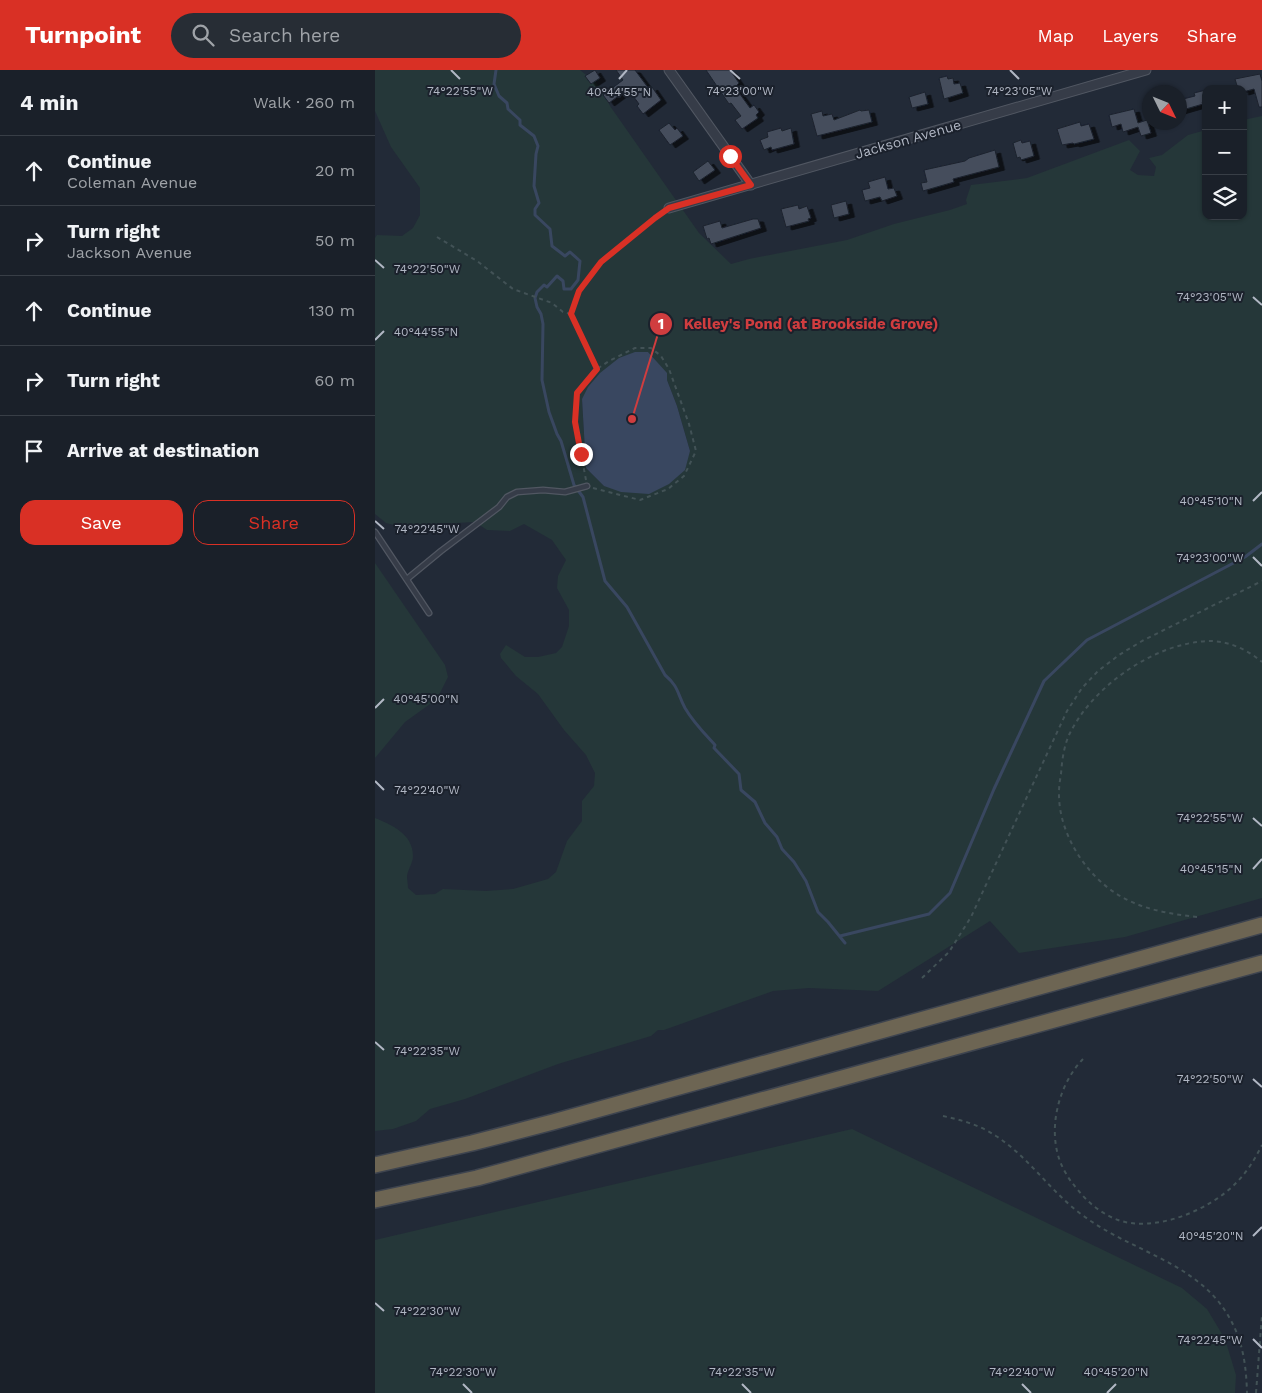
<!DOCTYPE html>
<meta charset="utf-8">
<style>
:root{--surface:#1a2029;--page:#272d35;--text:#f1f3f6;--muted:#9fa3a8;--line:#383e46;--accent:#d93025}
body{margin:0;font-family:"Work Sans",sans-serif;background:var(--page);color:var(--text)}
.controls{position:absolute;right:15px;top:15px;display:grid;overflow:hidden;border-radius:10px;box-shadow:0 1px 4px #0004}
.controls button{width:45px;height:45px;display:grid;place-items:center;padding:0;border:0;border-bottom:1px solid var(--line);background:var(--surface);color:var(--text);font:25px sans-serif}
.compass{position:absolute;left:767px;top:15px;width:45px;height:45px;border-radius:50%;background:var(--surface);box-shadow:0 1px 4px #0004;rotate:133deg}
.stop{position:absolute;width:15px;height:15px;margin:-11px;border:4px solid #d93025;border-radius:50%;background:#fff}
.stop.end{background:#d93025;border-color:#fff;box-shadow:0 1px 5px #0008}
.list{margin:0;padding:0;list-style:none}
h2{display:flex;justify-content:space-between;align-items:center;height:65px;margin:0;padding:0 20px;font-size:21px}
h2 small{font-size:16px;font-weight:400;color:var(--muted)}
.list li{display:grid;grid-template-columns:32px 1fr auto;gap:15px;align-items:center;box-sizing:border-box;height:70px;padding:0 20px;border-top:1px solid var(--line)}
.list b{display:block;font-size:19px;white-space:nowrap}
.list p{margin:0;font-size:16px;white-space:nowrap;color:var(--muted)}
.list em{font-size:16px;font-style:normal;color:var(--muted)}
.actions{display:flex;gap:10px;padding:15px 20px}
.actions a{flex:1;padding:11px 0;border:1px solid var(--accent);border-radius:15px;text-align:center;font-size:18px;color:var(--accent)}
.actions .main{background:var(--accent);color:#fff}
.icon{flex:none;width:28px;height:28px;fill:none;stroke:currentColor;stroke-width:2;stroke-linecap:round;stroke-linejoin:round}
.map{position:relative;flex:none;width:887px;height:1323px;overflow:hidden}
header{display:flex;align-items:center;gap:30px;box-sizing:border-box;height:70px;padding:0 25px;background:var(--accent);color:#fff}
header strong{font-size:24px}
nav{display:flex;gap:28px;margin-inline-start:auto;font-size:18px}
.search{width:350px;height:45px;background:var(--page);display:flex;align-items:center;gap:12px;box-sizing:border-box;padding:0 18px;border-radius:28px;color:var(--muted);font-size:19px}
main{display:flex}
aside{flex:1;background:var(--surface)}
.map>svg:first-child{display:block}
.green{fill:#253739;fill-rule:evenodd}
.water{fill:#394760}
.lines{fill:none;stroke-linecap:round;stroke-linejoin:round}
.stream{stroke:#394760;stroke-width:3}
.building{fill:#444d5c;stroke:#1d232e;filter:url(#shadow)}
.lane-casing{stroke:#515762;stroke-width:7}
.street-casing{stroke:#515762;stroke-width:11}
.highway-casing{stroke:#3e444f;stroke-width:18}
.path{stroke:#425256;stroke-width:2;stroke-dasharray:4 4;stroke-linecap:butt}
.lane{stroke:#363c48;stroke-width:4.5}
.street{stroke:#363c48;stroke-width:9}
.highway{stroke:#6d6553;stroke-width:15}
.route{stroke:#d93025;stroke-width:6}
.ticks{fill:none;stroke:#b1b7c4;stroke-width:2}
.labels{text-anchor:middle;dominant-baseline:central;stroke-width:4;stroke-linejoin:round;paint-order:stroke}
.street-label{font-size:14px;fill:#b1b7c4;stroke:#1b212c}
.ticks-label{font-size:12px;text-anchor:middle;fill:#b1b7c4;stroke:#1b212c;stroke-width:4;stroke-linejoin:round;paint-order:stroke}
.leader{fill:none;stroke:#d03d3f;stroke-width:2}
.callout-dot{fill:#d03d3f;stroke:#1b212c;stroke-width:2}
.mark-label{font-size:15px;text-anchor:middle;font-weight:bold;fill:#fff}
.callout-label{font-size:15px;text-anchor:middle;font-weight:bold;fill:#d03d3f;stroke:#1b212c;stroke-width:4;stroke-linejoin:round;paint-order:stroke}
</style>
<header>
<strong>Turnpoint</strong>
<div class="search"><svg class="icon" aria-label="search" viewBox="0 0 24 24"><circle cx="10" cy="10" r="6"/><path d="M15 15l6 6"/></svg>Search here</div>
<nav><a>Map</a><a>Layers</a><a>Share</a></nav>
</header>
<main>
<aside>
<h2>4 min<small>Walk · 260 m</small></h2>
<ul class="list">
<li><svg class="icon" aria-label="ahead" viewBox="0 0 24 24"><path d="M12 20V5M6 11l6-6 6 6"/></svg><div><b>Continue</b><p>Coleman Avenue</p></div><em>20 m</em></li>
<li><svg class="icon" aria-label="right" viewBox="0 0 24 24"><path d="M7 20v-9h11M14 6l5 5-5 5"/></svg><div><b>Turn right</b><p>Jackson Avenue</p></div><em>50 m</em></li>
<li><svg class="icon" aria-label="ahead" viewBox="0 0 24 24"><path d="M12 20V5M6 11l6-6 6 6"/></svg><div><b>Continue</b></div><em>130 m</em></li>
<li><svg class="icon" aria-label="right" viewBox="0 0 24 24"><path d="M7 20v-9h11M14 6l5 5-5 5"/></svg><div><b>Turn right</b></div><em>60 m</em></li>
<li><svg class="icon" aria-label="arrive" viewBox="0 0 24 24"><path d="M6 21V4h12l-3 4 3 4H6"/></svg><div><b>Arrive at destination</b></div></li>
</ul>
<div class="actions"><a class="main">Save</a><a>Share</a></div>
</aside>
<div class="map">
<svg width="887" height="1323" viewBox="0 0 887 1323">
<defs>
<filter id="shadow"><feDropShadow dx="5.5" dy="3" stdDeviation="0" flood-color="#0009"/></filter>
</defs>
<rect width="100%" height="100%" fill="#222a37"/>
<g class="green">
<path d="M0,0h205l21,17 9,19 89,127 32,31 18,-5 98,-19 47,-16 56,-14 17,-6 -1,-4 5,-15 56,-7 102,-38 11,11 -10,19 8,5 16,1 2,-9 -7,-9 13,-3 26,-20 18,-5v86h37v-96l19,-4v782l-137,39 -106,16 -29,-32 -112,70 -69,-3 -36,3 -109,39h-6l-7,6 -93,28 -93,35 -35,10 -14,12 -23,8 -18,2v-313c17,7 38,16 38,38 0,7 -5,13 -6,20 0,4 1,8 1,12l8,7 19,-1 8,-5 43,2 27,-2 35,-10 8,-7 11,-31 15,-20v-20l12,-15 1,-13 -9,-18 -22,-25 -26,-36 -22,-18 -15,-18 -1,-4 6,-9 19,12h13l18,-4 6,-6 7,-21v-16l-12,-22 1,-12 8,-16 -14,-20 -28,-16 -14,7 -23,-1 -12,-8 -77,4 -12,-3 -11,-9v-276l2,-3 25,1 11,-8 7,-13v-27l-29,-41 -16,-36zM273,282l18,21 1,7 10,26 13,45 -86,35 -18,-18 -4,-69z"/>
<path d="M0,493l70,102 3,12 -11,22 -32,23 -30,36z"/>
<path d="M477,1059l330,159 25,21 18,30 11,36 -1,18h-860v-153z"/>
</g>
<path class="water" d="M260,282h13l19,21v7l10,26 13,45 -5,19 -16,14 -20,10 -28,-2 -17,-6 -18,-18 -4,-69 6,-12 12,-14 19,-15z"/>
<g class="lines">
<g class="stream">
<path d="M121,0l-2,14 5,12 8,7 1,6 12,11v5l14,11 4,10 -2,8 -2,32 5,17 -4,6v6l15,14 2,17 13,10 5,-4 10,9 -2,19 -7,9h-7l-1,-8 -6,-5 -10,11 -3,-2 -7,7 -2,6 2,9 4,7 2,10 -1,56 7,32 8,22 4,7 13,44 9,12 22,84 22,26 38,68c14,12 12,18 20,33 8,14 19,25 30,37l-1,3 25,26 2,16 14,12 10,21 12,14 5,12 12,13 12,19 12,31 10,10 17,21"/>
<path d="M465,866l89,-22 21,-21 44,-104 50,-108 43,-41 158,-83 17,-13"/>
</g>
</g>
<g class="building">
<path d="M220,0l5,8 -9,6 -6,-8z"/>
<path d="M241,0h19l14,19 3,-2 9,13 -18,14 -6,-8 2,-2 -11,-15 -19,14 -6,-8 20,-15z"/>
<path d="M331,0h24l9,13 -3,3 1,4 13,18 4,-3 5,7 -3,3 2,3 -16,11 -7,-9 6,-4 -10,-13 -2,1z"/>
<path d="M885,4l2,7v26h-3l-5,-18 -11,3v-3h-5l-3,-10z"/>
<path d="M572,6l1,3 5,-1 1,6 6,-1 3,10 -19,6 -5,-21z"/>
<path d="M831,20v11l-4,1 1,2 -24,7v-11l16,-4 -1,-3z"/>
<path d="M550,22l3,12 -16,4 -3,-11z"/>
<path d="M759,39l4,14 9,-3 4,13 -10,3 -3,-9 -15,5 -2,-8 -9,3 -3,-12z"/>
<path d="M485,40l1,1 8,-1 3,12 -55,14 -6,-22 11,-3 1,5 9,-2 2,6z"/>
<path d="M705,52l1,4 8,-2 5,15 -20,5 -1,-1 -11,2 -5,-16z"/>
<path d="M294,53l6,7 2,-2 6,8 -13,9 -11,-15z"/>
<path d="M406,58l1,3 9,-3 3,16 -22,6 -1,-3 -7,3 -4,-10 8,-3 -1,-5z"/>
<path d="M646,70l1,3 8,-2 4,15 -13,4 -1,-3 -3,1 -4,-15z"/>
<path d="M620,80l4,17 -46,12 1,3 -31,9 -2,-8 6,-1 -3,-12 41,-9 4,-3z"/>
<path d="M333,91l7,9 -16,11 -6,-9z"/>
<path d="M510,107l3,12 6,-1 3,8 -15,5 -2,-4 -15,4 -3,-11 8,-2 -2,-6z"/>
<path d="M471,131l3,13 -15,4 -3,-13z"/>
<path d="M423,135l1,4 8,-3 4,12 -3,1 1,2 -23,6 -5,-18z"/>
<path d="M378,149h5l3,9 -50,16 -2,-6 -2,1 -4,-13 17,-5 2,7z"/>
</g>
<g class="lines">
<g class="lane-casing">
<g id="lane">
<path d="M0,462l54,81"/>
<path d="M32,509l34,-28 58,-44 8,-10 10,-5 26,-2 22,2 22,-6"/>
</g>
</g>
<g class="street-casing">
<g id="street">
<path d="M294,0l82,115"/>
<path d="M294,138l477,-138"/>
</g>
</g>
<g class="highway-casing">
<g id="highway">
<path d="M0,1095l97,-22 81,-21 709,-197"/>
<path d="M0,1130l102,-22 785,-215"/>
</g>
</g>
<g class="path">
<path d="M62,167l40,24 36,28 39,14 11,9 8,2"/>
<path d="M211,410l-11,-58 2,-29 20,-24 -26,-55 8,-23 22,-29 60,-48"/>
<path d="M218,418l47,12 28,-11 16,-13 12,-25 -7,-27 -20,-55 -8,-13 -10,-8h-16l-26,13 -12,8"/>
<path d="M822,847c-26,-3 -53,-7 -77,-21 -34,-20 -62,-63 -61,-104 0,-6 1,-12 2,-18 1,-14 3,-29 9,-41 24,-48 86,-91 140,-92 19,0 38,9 52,21"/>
<path d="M547,908l27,-26 22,-35 96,-206 15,-23 16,-17 21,-16 23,-14 120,-60"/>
<path d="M708,989c-27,28 -39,81 -16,116 3,6 7,10 11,15 10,13 24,24 40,30 37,13 92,-10 118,-37 11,-11 19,-24 26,-38"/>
<path d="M568,1046c18,4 37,9 53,20 34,22 56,58 89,81 42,31 99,43 133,84 23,29 28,57 29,92"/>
<path d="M881,1323l6,-78"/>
</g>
<use href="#lane" class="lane"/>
<use href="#street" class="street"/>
<use href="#highway" class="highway"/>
</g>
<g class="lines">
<path class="route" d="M206,384l-6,-32 2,-29 20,-24 -26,-55 8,-23 22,-29 54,-44 14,-10 82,-23 -21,-29"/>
</g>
<path class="ticks" d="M76,0l9,9M355,0l10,9M635,0l9,9M244,9l8,-9M0,190l9,8M878,227l9,8M0,270l9,-9M878,431l9,-9M0,451l9,8M878,487l9,9M0,638l9,-9M0,711l9,9M878,748l9,8M878,799l9,-10M0,972l9,8M878,1009l9,8M878,1166l9,-9M0,1233l9,8M878,1269l9,9M88,1314l9,9M367,1314l9,9M647,1314l9,9M732,1323l9,-9"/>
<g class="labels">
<g class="street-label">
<text transform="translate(533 69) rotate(-16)">Jackson Avenue</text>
</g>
</g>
<g class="ticks-label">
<text x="85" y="25">74°22'55"W</text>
<text x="365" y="25">74°23'00"W</text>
<text x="644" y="25">74°23'05"W</text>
<text x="244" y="26">40°44'55"N</text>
<text x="52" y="203">74°22'50"W</text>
<text x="835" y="231">74°23'05"W</text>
<text x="51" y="266">40°44'55"N</text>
<text x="836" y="435">40°45'10"N</text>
<text x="52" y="463">74°22'45"W</text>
<text x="835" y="492">74°23'00"W</text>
<text x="51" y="633">40°45'00"N</text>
<text x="52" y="724">74°22'40"W</text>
<text x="835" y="752">74°22'55"W</text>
<text x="836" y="803">40°45'15"N</text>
<text x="52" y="985">74°22'35"W</text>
<text x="835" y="1013">74°22'50"W</text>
<text x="836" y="1170">40°45'20"N</text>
<text x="52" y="1245">74°22'30"W</text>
<text x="835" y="1274">74°22'45"W</text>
<text x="741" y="1306">40°45'20"N</text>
<text x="88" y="1306">74°22'30"W</text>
<text x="367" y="1306">74°22'35"W</text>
<text x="647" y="1306">74°22'40"W</text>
</g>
<path class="leader" d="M257 349L286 254"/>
<g class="callout-dot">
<circle cx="257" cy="349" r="5"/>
<circle cx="286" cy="254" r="12"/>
</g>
<g class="mark-label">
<text x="286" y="259">1</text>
</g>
<g class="callout-label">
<text x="436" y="259">Kelley's Pond (at Brookside Grove)</text>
</g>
</svg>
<div class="controls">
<button>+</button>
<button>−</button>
<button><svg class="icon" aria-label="layers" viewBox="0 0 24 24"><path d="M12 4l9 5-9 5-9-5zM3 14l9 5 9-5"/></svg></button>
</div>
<svg class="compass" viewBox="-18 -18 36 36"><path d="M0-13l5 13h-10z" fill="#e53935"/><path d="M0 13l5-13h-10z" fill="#9fa3a8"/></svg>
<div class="stop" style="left:355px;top:86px"></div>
<div class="stop end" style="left:206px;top:384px"></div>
</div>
</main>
